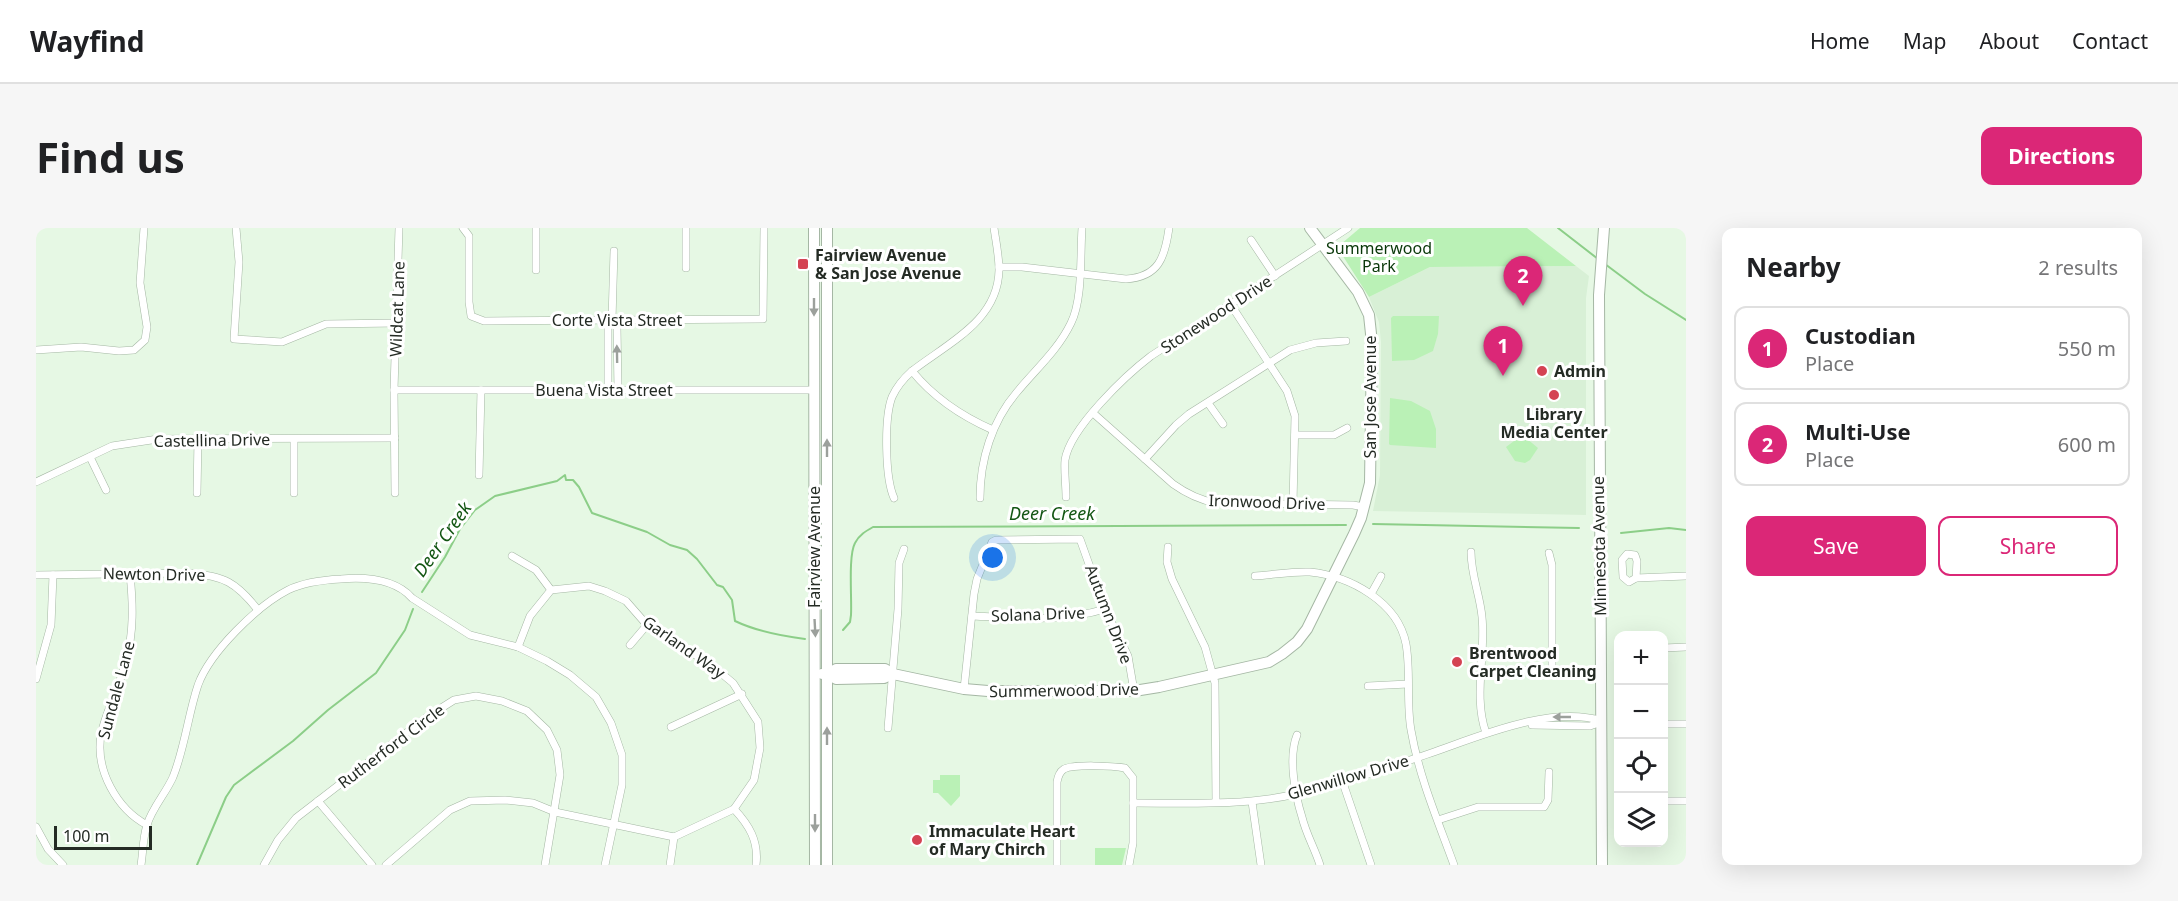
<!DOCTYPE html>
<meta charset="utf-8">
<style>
:root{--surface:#fff;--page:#f6f6f6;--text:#202124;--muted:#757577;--line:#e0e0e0;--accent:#db2777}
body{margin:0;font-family:"Noto Sans",sans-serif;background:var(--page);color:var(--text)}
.controls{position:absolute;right:18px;bottom:18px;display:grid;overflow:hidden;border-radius:12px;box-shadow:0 6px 24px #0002}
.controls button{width:54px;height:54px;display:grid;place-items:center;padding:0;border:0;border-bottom:2px solid var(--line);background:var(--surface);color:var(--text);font:30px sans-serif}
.scale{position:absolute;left:18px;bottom:15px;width:98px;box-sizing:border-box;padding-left:6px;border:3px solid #242b24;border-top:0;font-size:16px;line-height:21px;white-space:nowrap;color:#242b24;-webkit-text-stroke:4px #fff;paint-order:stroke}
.you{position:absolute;left:957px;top:330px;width:21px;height:21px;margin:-15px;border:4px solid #fff;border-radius:50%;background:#1a73e8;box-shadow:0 0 0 9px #1a73e833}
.badge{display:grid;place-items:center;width:39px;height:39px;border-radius:50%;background:var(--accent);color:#fff;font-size:20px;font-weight:700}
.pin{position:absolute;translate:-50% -50px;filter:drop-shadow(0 2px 3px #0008)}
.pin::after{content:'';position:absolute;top:32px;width:21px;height:18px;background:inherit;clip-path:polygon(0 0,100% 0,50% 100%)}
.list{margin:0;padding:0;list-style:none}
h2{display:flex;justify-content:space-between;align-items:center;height:78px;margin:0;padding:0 24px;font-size:26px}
h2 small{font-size:20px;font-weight:400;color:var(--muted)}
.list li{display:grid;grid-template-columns:39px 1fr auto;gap:18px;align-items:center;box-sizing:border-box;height:84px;margin:0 12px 12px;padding:0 12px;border:2px solid var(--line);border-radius:12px}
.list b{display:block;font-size:22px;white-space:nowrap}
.list p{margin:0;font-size:20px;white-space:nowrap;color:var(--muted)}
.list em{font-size:20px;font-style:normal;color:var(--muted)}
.actions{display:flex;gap:12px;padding:18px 24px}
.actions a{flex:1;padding:14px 0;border:2px solid var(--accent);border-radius:12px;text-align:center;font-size:21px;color:var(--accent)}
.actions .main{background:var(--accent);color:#fff}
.icon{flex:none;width:33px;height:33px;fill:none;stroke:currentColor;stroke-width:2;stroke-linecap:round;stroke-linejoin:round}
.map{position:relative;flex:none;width:1650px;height:637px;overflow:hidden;border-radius:12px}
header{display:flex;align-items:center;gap:36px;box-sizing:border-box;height:84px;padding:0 30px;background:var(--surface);border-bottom:2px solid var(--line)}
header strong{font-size:28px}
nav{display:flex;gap:33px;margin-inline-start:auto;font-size:21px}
.intro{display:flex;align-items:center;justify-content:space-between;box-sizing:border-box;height:144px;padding:0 36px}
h1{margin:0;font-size:42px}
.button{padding:15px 27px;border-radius:12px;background:var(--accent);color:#fff;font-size:21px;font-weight:700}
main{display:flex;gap:36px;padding:0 36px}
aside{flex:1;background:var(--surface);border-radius:12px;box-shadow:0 6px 24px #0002}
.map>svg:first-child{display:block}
.built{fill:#d8f0d6}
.green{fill:#baf1b6}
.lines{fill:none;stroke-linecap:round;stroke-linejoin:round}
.stream{stroke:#8cce88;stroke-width:2}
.street-casing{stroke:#a5b7a4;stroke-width:8}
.secondary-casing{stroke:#a5b7a4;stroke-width:12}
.street{stroke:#fff;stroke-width:7}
.secondary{stroke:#fff;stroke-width:10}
.oneway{fill:#9ca09c}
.poi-dot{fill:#d44353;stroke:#fff;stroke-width:2}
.labels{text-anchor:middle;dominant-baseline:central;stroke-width:6;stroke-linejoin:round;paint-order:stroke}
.park-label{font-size:16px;fill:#083708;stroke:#fff}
.poi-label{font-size:16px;font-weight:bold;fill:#242b24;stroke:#fff;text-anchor:start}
.street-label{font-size:16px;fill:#242b24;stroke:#fff}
.water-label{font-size:18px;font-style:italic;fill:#135613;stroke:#fff}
</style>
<header>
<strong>Wayfind</strong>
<nav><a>Home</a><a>Map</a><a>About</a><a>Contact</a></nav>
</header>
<div class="intro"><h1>Find us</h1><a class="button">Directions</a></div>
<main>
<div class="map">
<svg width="1650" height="637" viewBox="0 0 1650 637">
<rect width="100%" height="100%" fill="#e6f8e4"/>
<path class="built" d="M1540,38l13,10 -3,22v217l-213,-4 7,-36 1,-133 -2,-20 -10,-25 61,-30z"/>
<g class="green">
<path d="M1324,0h167l49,38 -146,1 -61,30 -30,-47 2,-6z"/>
<path d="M1357,88h46l-1,18 -5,17 -19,9 -22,1 -1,-43z"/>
<path d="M1354,170l21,3 19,10 6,18v19l-46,-3 -1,-1z"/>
<path d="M1482,210h8l12,10 -8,12 -5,3 -10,-2 -9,-14z"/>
<path d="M904,547h20v21l-9,10 -13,-13h-5v-13h7z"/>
<path d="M1059,620h31l-4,17h-27z"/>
</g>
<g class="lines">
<g class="stream">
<path d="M1522,0l40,31"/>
<path d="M1569,36l40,30 41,26"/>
<path d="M1337,296l206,4"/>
<path d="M1585,305l48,-5 17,2"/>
<path d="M386,364l23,-35 15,-28 15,-19 20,-14 62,-15 8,-6 1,5h7l6,7 13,26 55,19 23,13 17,5 10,9 20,26 6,2 9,13 3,21c21,10 46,15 70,18"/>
<path d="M807,402l7,-8 1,-7c1,-17 -3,-59 4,-72 4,-8 11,-12 18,-16l473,-2"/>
<path d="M161,637l29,-68 8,-12 59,-44 35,-31 48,-37 29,-43 8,-21"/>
</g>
<g class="street-casing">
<g id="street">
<path d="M200,0l3,34 -5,77 48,3 44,-18 71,-1"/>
<path d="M427,0l6,8v66l2,14 13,5 279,-2 1,-91"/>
<path d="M500,0v42"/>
<path d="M650,0v40"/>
<path d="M1215,12l24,36"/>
<path d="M963,39h23l104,12c33,-2 39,-22 43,-51"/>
<path d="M1195,77l56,86 8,25 -2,88"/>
<path d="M576,92l5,7 1,63"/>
<path d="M0,122l45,-3 38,4 15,-1 11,-10 2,-13 -7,-44 4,-55"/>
<path d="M876,143c22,27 49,45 81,59"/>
<path d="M358,162h420"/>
<path d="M572,162v-62l4,-8 2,-69"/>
<path d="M1172,175l15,21"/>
<path d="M1057,185l80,71c14,10 26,16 43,19l137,2 11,2"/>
<path d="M1259,207h39l13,-7"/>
<path d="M54,229l16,33"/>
<path d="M1109,231l31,-34 13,-11 101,-64 26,-7 30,-2"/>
<path d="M443,247l2,-85"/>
<path d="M0,254l76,-36 46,-7 237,-1"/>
<path d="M161,265l1,-54"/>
<path d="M258,265v-54"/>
<path d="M359,265l-1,-103 5,-162"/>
<path d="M1030,269c0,-12 -2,-26 -1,-37 5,-32 61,-85 86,-104l197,-128"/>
<path d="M858,270c-9,-20 -10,-80 -2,-101 5,-11 12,-19 20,-26 36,-28 86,-50 87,-101 0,-14 -3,-28 -5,-42"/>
<path d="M944,270c0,-38 12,-77 37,-106 19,-23 41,-42 54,-69 12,-24 9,-67 11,-95"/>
<path d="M1132,319l-1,15 5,17 33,68 10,36 1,119"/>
<path d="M1435,324c0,23 9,43 11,65 4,38 -9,80 4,116"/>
<path d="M1591,326l8,1 2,6 -1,17 -7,4 -6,-5 -1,-17z"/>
<path d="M476,328l24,14 15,20"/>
<path d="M94,346c3,30 4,57 -4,87 -6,25 -20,49 -25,74 -6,35 16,74 46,90"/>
<path d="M0,347l153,-2c35,3 47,9 69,37"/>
<path d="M1219,348c18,-1 37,-5 55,-4 40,4 88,30 96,72 5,28 0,58 5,86 8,47 27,91 43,135"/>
<path d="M1600,350l50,-2"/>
<path d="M1335,366l10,-18"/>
<path d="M936,388c43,2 91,6 133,-7"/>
<path d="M594,417l17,-20"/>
<path d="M1628,420l22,-1"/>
<path d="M1446,442h70v-105l-3,-12"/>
<path d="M0,451l15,-54 2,-50"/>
<path d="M1332,458l40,-2"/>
<path d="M928,461l10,-95 3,-15 15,-37 4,-2 84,-1 25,70 23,47 6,35"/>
<path d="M1628,496h22"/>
<path d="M1496,497l58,1 11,-4"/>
<path d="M635,499l71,-33"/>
<path d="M852,500l10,-119 1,-46 5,-14"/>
<path d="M1261,507c-9,22 -2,60 5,82 4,17 13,32 18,48"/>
<path d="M1307,555l28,82"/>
<path d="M282,573l54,64"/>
<path d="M1628,573h22"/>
<path d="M1216,574l9,63"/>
<path d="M1097,575c55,0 110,3 163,-9 46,-10 90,-26 135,-41 49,-17 120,-48 171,-32"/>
<path d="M698,581c15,16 25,32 22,56"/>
<path d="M1402,592l40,-13h66l4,-7 1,-28"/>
<path d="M0,599l12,22 15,16"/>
<path d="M105,637c2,-13 2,-28 6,-40 5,-17 19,-32 26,-48 12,-30 15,-62 25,-92 12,-33 59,-79 90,-95 16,-8 35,-10 53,-11 24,-2 54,0 71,19l58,37 48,12 29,14 23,14 26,22 15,26 11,32v30l-17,80"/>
<path d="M228,637l14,-25 18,-22 131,-101 27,-17 22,-4 26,5 25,10 20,19 10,20 3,25 -15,90"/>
<path d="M350,637l64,-55 20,-9 35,-1 28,3 22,9 119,25 60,-28 20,-29 6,-32 -2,-26 -25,-39 -23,-19 -63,-39 -21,-24 -21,-10 -16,-5 -38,4 -21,26 -12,31"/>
<path d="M634,637l4,-28"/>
<path d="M1021,637v-83c1,-5 2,-10 7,-13 10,-5 49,-3 61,-1l8,10v65l-4,22"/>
</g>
</g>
<g class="secondary-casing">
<g id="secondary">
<path d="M778,0l1,637"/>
<path d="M791,0v637"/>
<path d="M786,446h5l9,5 48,-1 9,-4"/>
<path d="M791,446l9,-5h49l8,5 71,15 24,2h146l25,-4 110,-25 13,-8 15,-12 10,-13 47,-95 7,-16 9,-35 2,-140 -3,-28 -11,-23 -48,-64"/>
<path d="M1566,637l-3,-570 5,-67"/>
</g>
</g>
<use href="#street" class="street"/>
<use href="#secondary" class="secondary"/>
</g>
<defs><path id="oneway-solid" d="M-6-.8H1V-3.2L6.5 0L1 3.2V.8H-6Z" transform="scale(1.5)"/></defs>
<g class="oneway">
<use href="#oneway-solid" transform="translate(778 79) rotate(90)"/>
<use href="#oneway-solid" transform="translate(581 126) rotate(-91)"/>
<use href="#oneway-solid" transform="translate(791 220) rotate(-90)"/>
<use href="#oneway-solid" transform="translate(779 400) rotate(87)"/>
<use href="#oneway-solid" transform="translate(1526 489) rotate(-180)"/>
<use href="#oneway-solid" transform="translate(791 508) rotate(-90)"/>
<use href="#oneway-solid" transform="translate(779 595) rotate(90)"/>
</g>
<g class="poi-dot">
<rect x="761" y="30" width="12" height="12" rx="3"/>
<circle cx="1506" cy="143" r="6"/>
<circle cx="1518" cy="167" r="6"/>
<circle cx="1421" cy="434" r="6"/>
<circle cx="881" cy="612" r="6"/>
</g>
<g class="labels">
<g class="park-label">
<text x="1343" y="20">Summerwood<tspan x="1343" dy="18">Park</tspan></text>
</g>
<g class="poi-label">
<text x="779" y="27">Fairview Avenue<tspan x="779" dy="18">&amp; San Jose Avenue</tspan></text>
<text x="1518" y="143">Admin</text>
<text x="1518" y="186" text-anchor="middle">Library<tspan x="1518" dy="18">Media Center</tspan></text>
<text x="1433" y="425">Brentwood<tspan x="1433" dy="18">Carpet Cleaning</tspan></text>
<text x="893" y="603">Immaculate Heart<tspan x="893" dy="18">of Mary Chirch</tspan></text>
</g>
<g class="street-label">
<text transform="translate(361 81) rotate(-88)">Wildcat Lane</text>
<text transform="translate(1180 86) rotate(-33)">Stonewood Drive</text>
<text x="581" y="92">Corte Vista Street</text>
<text x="568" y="162">Buena Vista Street</text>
<text transform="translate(1334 169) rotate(-90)">San Jose Avenue</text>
<text transform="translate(176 212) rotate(-1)">Castellina Drive</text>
<text transform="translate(1231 274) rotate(2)">Ironwood Drive</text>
<text transform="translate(1563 318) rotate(-91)">Minnesota Avenue</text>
<text transform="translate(778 319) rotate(-90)">Fairview Avenue</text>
<text transform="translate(118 346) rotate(1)">Newton Drive</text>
<text transform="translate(1002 386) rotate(-2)">Solana Drive</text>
<text transform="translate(1073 386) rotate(69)">Autumn Drive</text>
<text transform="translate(648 419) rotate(35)">Garland Way</text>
<text transform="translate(80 462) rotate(-75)">Sundale Lane</text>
<text transform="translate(1028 462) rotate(-1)">Summerwood Drive</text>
<text transform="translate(355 518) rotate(-37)">Rutherford Circle</text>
<text transform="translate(1312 549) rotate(-16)">Glenwillow Drive</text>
</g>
<g class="water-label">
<text x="1016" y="285">Deer Creek</text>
<text transform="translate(406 311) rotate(-55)">Deer Creek</text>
</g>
</g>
</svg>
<div class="controls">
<button>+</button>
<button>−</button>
<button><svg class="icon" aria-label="locate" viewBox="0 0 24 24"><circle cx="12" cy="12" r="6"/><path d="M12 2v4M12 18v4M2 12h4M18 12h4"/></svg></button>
<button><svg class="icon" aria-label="layers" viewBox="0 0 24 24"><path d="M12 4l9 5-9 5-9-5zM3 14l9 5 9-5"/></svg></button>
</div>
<div class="scale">100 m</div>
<div class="you"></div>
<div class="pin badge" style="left:1467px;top:148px">1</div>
<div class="pin badge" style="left:1487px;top:78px">2</div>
</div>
<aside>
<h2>Nearby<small>2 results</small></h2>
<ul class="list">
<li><span class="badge">1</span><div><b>Custodian</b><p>Place</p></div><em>550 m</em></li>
<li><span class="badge">2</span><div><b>Multi-Use</b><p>Place</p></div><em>600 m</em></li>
</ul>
<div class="actions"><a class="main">Save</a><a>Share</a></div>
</aside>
</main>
